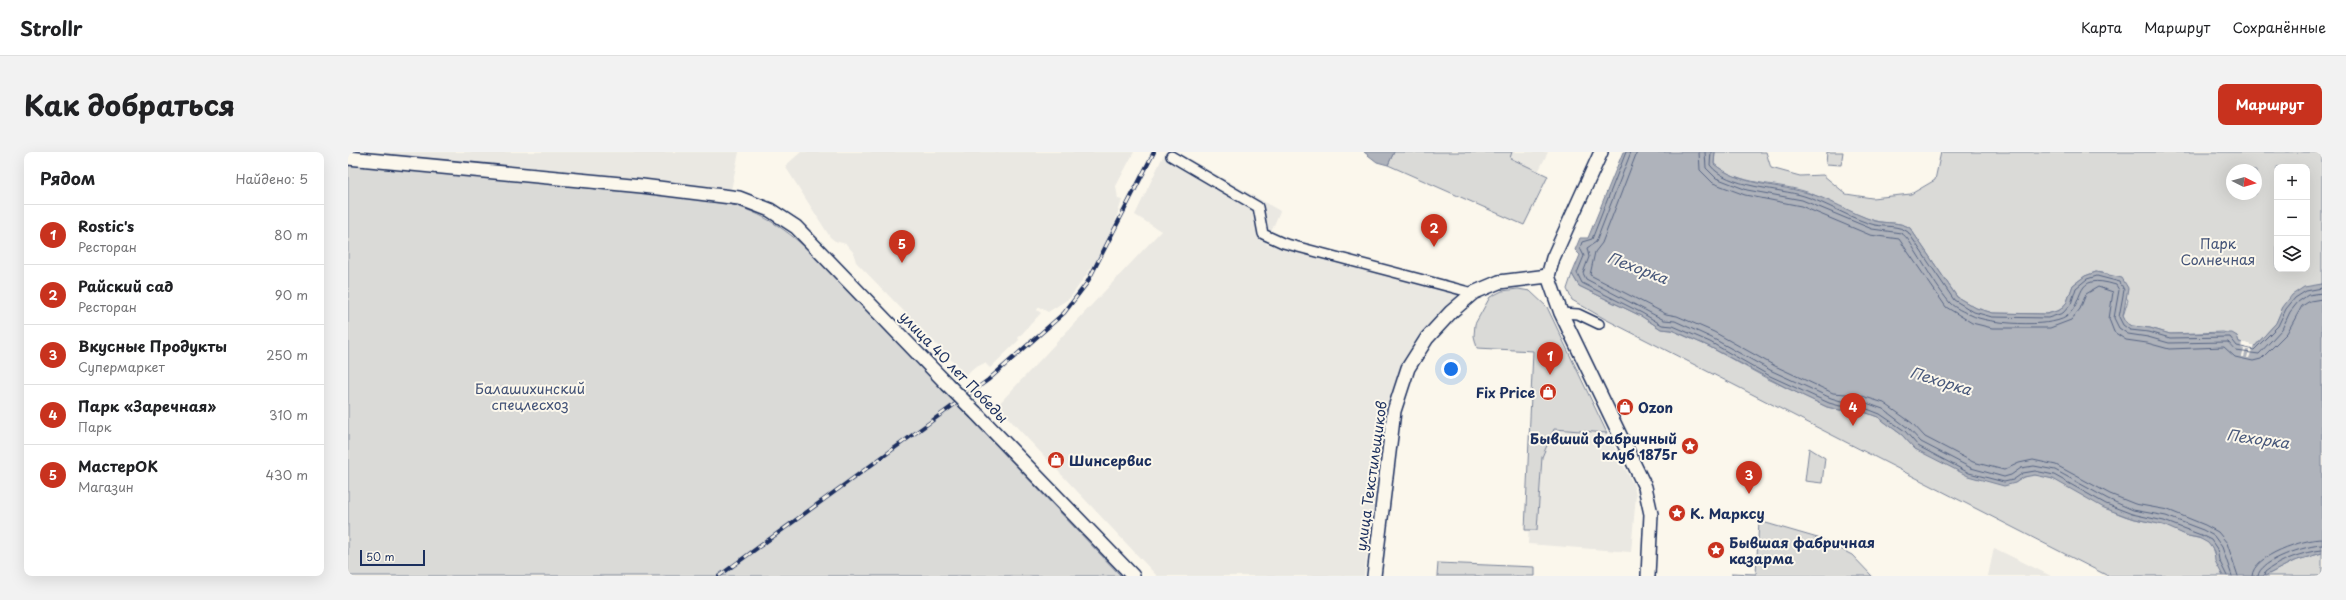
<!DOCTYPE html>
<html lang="ru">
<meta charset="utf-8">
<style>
:root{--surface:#fff;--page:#f2f2f2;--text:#202124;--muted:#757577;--line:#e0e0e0;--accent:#c8321e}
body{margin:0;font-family:"Playpen Sans",sans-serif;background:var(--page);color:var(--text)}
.controls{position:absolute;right:12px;top:12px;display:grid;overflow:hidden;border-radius:8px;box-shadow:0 4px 16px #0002}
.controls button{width:36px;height:36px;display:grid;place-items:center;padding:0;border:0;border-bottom:1px solid var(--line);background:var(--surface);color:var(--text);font:20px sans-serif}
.compass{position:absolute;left:1878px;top:12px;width:36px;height:36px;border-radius:50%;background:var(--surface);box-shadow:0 4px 16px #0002;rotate:96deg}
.scale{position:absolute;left:12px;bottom:10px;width:65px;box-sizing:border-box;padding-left:4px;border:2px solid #1b2f5e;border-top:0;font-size:11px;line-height:14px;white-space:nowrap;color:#1b2f5e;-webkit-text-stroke:3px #fbf7ec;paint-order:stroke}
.you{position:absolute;left:1103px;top:217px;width:14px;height:14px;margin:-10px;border:3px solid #fff;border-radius:50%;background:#1a73e8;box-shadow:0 0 0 6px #1a73e833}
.badge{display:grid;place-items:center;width:26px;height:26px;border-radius:50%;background:var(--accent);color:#fff;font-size:13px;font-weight:700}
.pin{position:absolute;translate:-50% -33px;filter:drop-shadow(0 1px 2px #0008)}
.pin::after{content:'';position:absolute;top:21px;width:14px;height:12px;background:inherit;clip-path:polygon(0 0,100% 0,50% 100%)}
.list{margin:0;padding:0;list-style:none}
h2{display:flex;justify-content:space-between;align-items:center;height:52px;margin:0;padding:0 16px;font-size:17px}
h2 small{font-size:13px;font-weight:400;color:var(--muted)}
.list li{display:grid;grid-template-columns:26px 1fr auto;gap:12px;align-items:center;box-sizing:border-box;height:60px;padding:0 16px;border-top:1px solid var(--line)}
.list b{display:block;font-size:15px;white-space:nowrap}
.list p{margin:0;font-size:13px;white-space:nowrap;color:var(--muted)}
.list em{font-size:13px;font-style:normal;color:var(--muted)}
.icon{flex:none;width:22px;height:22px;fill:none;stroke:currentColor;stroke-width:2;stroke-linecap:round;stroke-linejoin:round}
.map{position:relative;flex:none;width:1974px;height:424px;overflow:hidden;border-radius:8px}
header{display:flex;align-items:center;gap:24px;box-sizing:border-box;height:56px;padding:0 20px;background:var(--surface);border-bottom:1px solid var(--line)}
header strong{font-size:19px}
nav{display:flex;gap:22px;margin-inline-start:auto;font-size:14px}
.intro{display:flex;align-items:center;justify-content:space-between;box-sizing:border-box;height:96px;padding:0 24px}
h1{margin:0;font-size:28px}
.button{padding:10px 18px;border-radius:8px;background:var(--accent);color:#fff;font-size:14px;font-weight:700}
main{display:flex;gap:24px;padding:0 24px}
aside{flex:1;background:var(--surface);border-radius:8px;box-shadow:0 4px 16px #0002}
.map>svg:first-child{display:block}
.built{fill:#eae8e2}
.green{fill:#dadad7;stroke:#7a849a;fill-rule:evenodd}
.water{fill:#afb3bb;stroke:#747e96}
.pier{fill:#fbf7ec}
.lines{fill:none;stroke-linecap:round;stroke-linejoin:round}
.shore{stroke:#566483;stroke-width:1}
.street-casing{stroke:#1b2f5e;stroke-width:12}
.secondary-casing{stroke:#1b2f5e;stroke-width:16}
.street{stroke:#fbf7ec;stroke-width:9}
.secondary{stroke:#fbf7ec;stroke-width:13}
.rail-casing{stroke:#1b2f5e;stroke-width:4}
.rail{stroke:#fbf7ec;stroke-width:2.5;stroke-dasharray:8;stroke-linecap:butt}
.secondary-bridge-casing{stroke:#1b2f5e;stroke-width:16;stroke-linecap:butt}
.secondary-bridge{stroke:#fbf7ec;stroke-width:13}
.labels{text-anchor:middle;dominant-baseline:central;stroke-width:4;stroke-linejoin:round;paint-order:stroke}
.park-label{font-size:14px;fill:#415176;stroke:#fbf7ec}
.street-label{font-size:14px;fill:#1b2f5e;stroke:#fbf7ec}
.poi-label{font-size:14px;font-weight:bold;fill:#1b2f5e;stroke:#fbf7ec;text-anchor:start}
.water-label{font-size:15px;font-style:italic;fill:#47577a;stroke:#fbf7ec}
</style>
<header>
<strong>Strollr</strong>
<nav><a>Карта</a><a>Маршрут</a><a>Сохранённые</a></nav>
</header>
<div class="intro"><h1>Как добраться</h1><a class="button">Маршрут</a></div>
<main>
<aside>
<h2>Рядом<small>Найдено: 5</small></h2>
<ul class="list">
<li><span class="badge">1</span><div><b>Rostic's</b><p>Ресторан</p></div><em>80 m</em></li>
<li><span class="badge">2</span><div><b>Райский сад</b><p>Ресторан</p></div><em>90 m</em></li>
<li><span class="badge">3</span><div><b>Вкусные Продукты</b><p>Супермаркет</p></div><em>250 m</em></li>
<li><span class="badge">4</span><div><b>Парк «Заречная»</b><p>Парк</p></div><em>310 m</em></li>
<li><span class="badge">5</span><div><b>МастерОК</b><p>Магазин</p></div><em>430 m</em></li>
</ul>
</aside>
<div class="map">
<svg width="1974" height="424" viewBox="0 0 1974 424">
<rect width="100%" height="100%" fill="#fbf7ec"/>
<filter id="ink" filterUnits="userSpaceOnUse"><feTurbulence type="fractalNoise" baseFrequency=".025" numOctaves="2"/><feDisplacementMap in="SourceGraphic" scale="8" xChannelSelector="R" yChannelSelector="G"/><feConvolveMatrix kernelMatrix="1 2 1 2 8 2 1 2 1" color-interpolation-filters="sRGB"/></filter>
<g filter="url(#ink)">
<g class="built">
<path d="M5,0h386l-8,38z"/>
<path d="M453,0h333l-18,34 2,13 4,1 -10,31 -16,30 -26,37 -22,14 -9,-5 -2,3 4,3 -23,25 1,2 -29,28 -5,-5 -13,6 -6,6 -110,-113 -3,-10 -7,-8 -11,-3 -5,-4 -45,-71z"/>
<path d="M817,0h12l103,59 -14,33 196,49 -40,41 -21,31 -12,44 -25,167h-207l-160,-170 164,-175 -26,-16z"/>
<path d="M1164,0h36l-10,20 -29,-14z"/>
<path d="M1186,268l69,5 30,59 3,11 -5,57 -103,-8z"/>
<path d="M1646,396l57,28h-63z"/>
</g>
<g class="green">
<path d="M1046,0h118l-2,6 38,18 -24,49 -136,-60z"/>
<path d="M1367,0h51l5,16 29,8 23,-1 23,19 26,4 39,-4 24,-14 6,-28h381v132l-39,23 -7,16 -21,23 -16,-4 -2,-6 -14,-4 -53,2 -20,-6 -18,-2 -7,-4 -2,-6 5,-16 -20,-26 -12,-2 -11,4 -12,9 -6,17 -7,8 -13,4 -54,-1 -17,-5 -19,-11 -47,-69c-11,-7 -23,-4 -35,-7 -23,-7 -45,-20 -68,-29 -31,-10 -67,-6 -93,-28zM1929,15h30v102h-30zM1884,18h24v24h-24z"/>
<path d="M1479,0h16l-2,13 -15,-1z"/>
<path d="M0,11l364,37c48,9 74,28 109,62l300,314h-773z"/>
<path d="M1224,122l7,12 62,30 20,13 10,1 37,16 60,33 59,28 13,3 16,-1 22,8 24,18 13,14 100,34c7,-5 13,-9 22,-8 34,5 61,34 94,43 11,3 22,4 33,7 9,3 16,8 25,11 6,2 14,2 20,7 4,5 10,25 14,33h-115l-503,-257 -33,-19 -5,-11z"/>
<path d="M1170,137l12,2 17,16 60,126 -53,-4 -12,28 -5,73h-12l8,-179 -56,-3 -3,-12 1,-12 15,-27 12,-6z"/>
<path d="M1461,296l16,10 -3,25 -17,-2z"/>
<path d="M1411,369l62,18 31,16 20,21h-140v-3l24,1z"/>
<path d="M1974,401v23h-57l29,-15z"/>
<path d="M1090,411l97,4v9h-98z"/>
</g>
<g class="water">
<path d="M1016,0h30l-6,13 -11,-3z"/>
<path d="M1275,0h92l-1,12c25,21 60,20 90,28 25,6 46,21 71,29 12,3 24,0 35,7l47,69 19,11 17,5 54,1 13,-4 7,-8 6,-17 12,-9 11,-4 26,6 6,10 -5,28 3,6 6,4 18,2 20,6 62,-1 5,3 2,6 16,4 21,-23 7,-16 9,-12 12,-8 18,-3v269l-28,8 -29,15h-42l-8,-15 -1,-10 -6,-8 -9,-5 -11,-2 -25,-11 -32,-7 -27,-10 -51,-29 -18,-4 -11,2 -9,6 -11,3 -36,-10 -53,-27 -13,-14 -24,-18 -22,-8 -16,1 -13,-3 -40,-19 -79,-42 -36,-16 -11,-1 -20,-13 -62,-30 -7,-12 8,-19 -5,-5 5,-12h8z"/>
</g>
<path class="pier" d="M1894,190l12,3 -5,13h-2l2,-8h-3l-2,7h-2l2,-8 -3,-1z"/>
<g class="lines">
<g class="shore">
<path d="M1278,0l-34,87 -10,3 -2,6 4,8 -7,17 5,10 60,30 20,12 11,1 37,16 60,34 59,27 11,3 17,-1 23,9 25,17 13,15 51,27 35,9 9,-2 10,-7 12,-2 19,4 52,29 26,10 32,7 37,14 10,5 6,9 2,11 8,16"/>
<path d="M1283,0l-35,90 -9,6 2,9 -6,16 3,6 78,41 11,1 37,17 60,33 59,27 10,3 17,-1 25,9 25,19 13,14 50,26 33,9 7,-2 10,-7 13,-2 21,4 53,29 25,11 33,6 37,14 11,6 8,11 10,29"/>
<path d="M1289,0l-35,91 -7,9 -5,23 76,39 11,2 37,16 61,34 58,27 26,2 25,8 28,20 13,14 48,25 31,8 15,-7 14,-3 23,5 54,29 25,10 33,6 37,15 13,7 9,11 11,33"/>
<path d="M1351,0l1,18 13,13 32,12 56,11 69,29 29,4 47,68 26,16 20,5h58l21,-8 9,-11 6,-15 12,-7 15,5 -4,27 5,13 12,8 21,3 22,6 55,-2 11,10 18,4 8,-2 26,-26 15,-27 8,-5 12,-2"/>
<path d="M1357,0l1,16 10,10 31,12 55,10 70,29 29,4c7,4 11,13 15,19 11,17 21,36 34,51 5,5 14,9 21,12 16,9 79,13 95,2 21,-16 5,-46 50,-32l3,5 -5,28 5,10 9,6 20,3 21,6 59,-1 8,9 23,3 23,-25 8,-17 8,-10 10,-7 14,-2"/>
<path d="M1363,0l-1,13c17,23 69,23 94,31 23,7 49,24 71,29 11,2 23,0 33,7l46,68 20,12 18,5 56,1 15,-5 8,-9 5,-16 11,-9 10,-3 23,6 4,8 -5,27 4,8 7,5 19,2 21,6 60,-1 7,9 17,4 24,-24 8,-17 9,-11 11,-7 16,-3"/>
<path d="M1904,424c1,-21 52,-37 70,-37"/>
<path d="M1910,424c1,-16 50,-31 64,-31"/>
<path d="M1916,424l1,-4c15,-12 38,-20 57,-22"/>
</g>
<g class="street-casing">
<g id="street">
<path d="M823,4l87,51 5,27 20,9 190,50"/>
<path d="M1213,161l17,1 21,10"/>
</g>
</g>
<g class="secondary-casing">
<g id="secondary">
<path d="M1253,0l-48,106 -5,18 13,37 84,174 6,27 -3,62"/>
<path d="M0,6l294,28 97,12 31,12 26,17 151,157"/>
<path d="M628,261l157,163"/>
<path d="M1026,424l20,-165 14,-43 19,-30 24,-26 22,-19 26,-11 49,-6"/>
</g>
</g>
<use href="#street" class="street"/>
<use href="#secondary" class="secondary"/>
<g class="rail-casing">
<path id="rail" d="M371,424l269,-196 76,-67 23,-30 67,-131"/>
</g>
<use href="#rail" class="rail"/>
<g class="secondary-bridge-casing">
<path id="secondary-bridge" d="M599,232l29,29"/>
</g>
<use href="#secondary-bridge" class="secondary-bridge"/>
</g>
</g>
<defs>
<g id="shop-disc" transform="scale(0.9)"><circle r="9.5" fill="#c8321e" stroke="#fbf7ec"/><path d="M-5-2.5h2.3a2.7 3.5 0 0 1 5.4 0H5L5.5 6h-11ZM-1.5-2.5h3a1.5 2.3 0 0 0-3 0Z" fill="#fff"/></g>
<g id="sight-disc" transform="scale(0.9)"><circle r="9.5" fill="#c8321e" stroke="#fbf7ec"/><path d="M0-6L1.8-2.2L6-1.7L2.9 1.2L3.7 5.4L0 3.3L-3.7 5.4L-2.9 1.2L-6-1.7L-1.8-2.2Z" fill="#fff"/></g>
</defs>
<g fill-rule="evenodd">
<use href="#shop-disc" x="1200" y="240"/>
<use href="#shop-disc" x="1277" y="255"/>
<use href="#sight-disc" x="1342" y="294"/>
<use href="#shop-disc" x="708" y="308"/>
<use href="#sight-disc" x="1329" y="361"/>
<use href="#sight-disc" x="1368" y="398"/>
</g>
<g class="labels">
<g class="park-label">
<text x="1870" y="91">Парк<tspan x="1870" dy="16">Солнечная</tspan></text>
<text x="182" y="236">Балашихинский<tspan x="182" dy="16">спецлесхоз</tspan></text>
</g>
<g class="street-label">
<text transform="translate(606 215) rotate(46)">улица 40 лет Победы</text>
<text transform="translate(1023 324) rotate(-82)">улица Текстильщиков</text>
</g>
<g class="poi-label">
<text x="1187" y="240" text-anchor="end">Fix Price</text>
<text x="1290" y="255">Ozon</text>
<text x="1329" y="286" text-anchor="end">Бывший фабричный<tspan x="1329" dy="16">клуб 1875г</tspan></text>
<text x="721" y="308">Шинсервис</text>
<text x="1342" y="361">К. Марксу</text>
<text x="1381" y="390">Бывшая фабричная<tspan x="1381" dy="16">казарма</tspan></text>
</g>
<g class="water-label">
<text transform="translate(1290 115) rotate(21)">Пехорка</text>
<text transform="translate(1593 228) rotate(17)">Пехорка</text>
<text transform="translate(1910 286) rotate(8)">Пехорка</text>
</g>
</g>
</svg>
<div class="controls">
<button>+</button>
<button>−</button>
<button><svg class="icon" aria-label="layers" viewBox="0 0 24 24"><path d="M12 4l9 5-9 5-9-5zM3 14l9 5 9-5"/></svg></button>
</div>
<svg class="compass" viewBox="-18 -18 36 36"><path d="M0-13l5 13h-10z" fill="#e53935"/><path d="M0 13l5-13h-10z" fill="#757577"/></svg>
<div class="scale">50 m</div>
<div class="you"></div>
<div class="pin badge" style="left:1202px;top:223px">1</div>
<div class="pin badge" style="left:1086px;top:95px">2</div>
<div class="pin badge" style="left:1401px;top:342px">3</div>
<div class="pin badge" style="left:1505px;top:274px">4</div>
<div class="pin badge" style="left:554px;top:111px">5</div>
</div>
</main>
